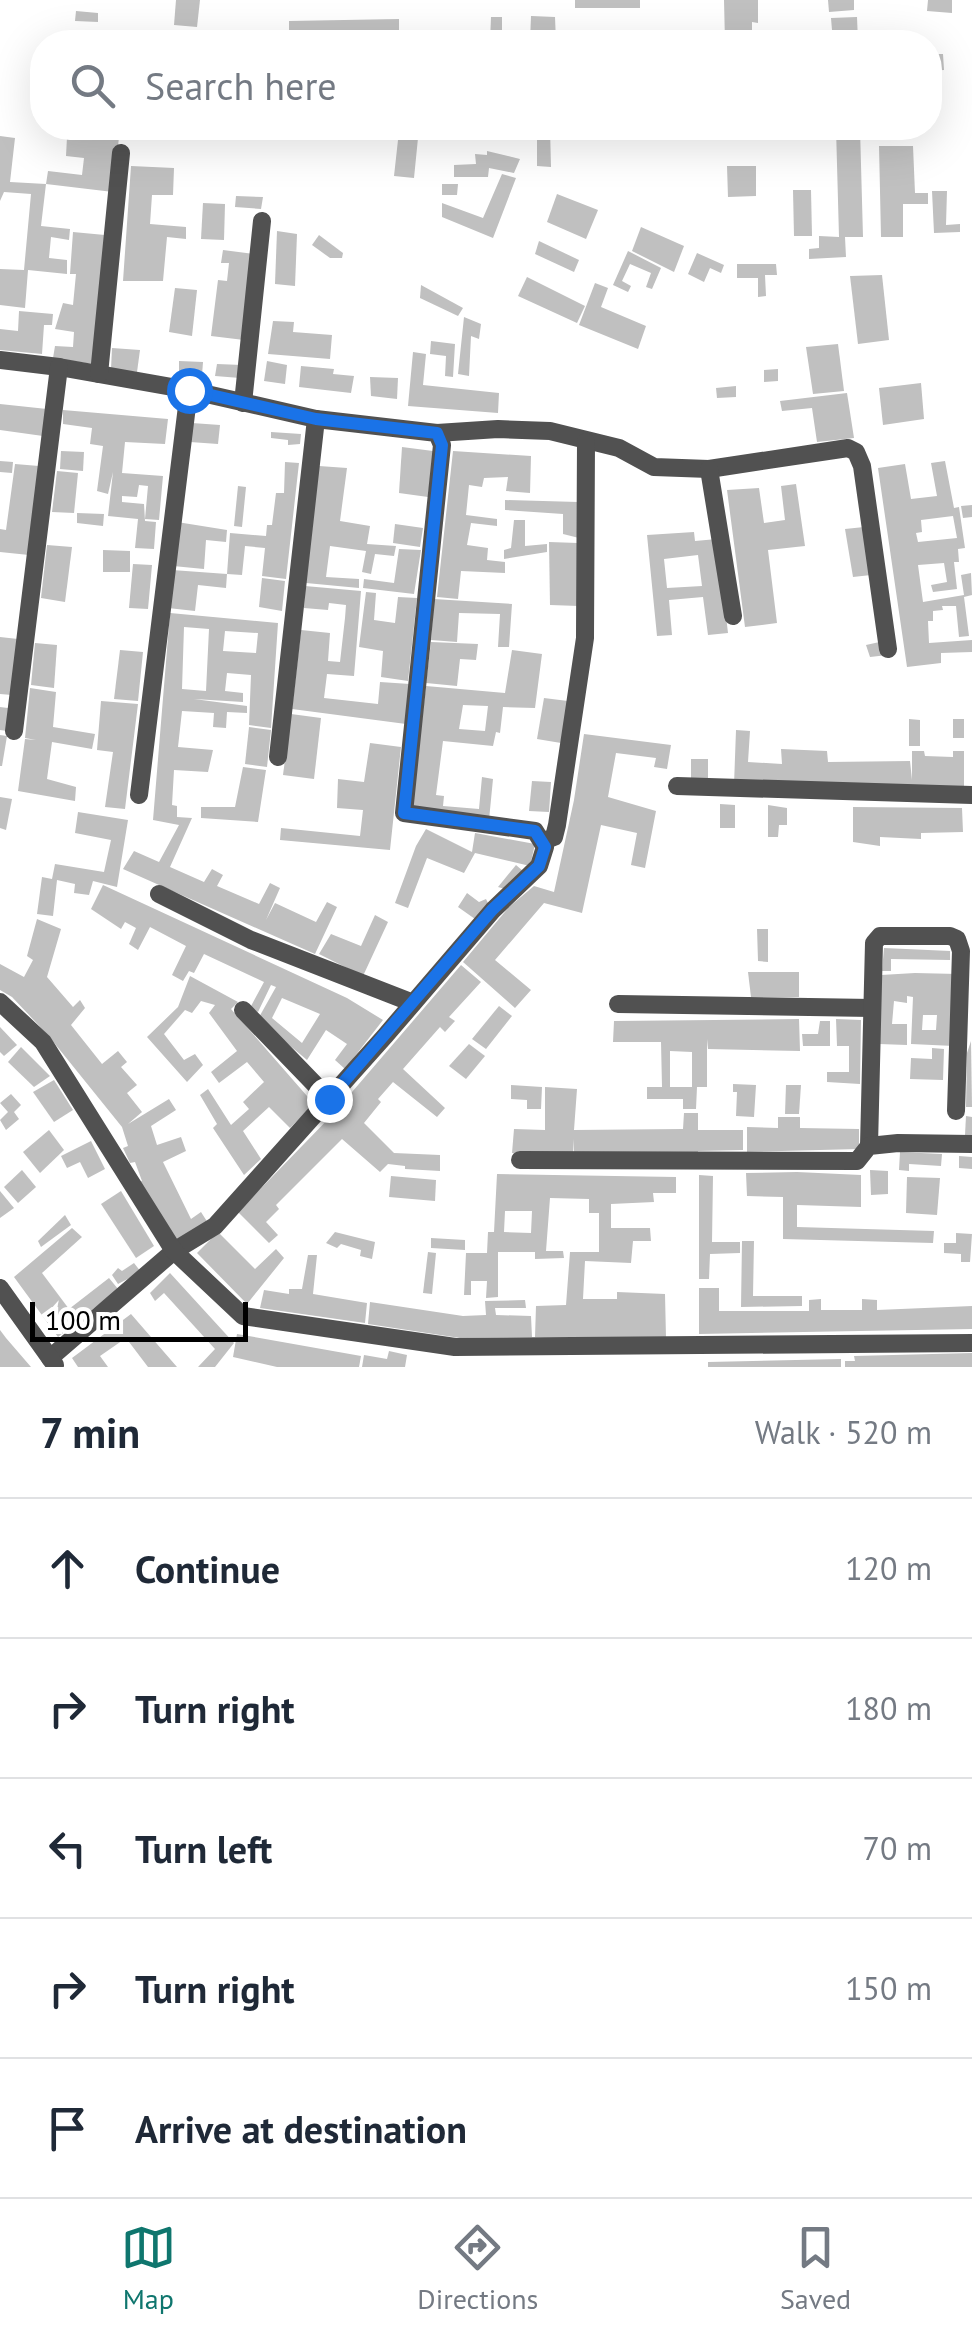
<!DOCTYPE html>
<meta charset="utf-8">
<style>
:root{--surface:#fff;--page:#f2f2f3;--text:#1f2937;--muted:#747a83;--line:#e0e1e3;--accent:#0f766e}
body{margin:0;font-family:"PT Sans",sans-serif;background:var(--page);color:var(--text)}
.scale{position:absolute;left:30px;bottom:25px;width:218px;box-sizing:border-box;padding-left:10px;border:5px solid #000;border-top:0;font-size:28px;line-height:35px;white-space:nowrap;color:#000;-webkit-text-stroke:8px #fff;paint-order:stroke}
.stop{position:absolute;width:30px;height:30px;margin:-22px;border:8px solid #1a73e8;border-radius:50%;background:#fff}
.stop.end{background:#1a73e8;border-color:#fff;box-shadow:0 2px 10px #0008}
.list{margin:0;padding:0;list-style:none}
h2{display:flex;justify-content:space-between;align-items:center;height:130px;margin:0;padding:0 40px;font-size:42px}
h2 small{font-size:32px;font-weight:400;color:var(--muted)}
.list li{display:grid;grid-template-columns:65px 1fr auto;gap:30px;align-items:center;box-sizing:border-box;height:140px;padding:0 40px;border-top:2px solid var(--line)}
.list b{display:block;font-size:38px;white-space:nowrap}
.list em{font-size:32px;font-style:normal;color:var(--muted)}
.icon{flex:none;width:55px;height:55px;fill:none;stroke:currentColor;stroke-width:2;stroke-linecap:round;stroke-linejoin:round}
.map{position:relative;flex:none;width:972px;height:1367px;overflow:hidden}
.search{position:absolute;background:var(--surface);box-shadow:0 10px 40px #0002;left:30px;right:30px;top:30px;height:110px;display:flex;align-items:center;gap:25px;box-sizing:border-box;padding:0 35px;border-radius:40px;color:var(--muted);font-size:38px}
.sheet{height:830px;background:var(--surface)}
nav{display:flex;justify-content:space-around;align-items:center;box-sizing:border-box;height:140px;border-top:2px solid var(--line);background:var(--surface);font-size:28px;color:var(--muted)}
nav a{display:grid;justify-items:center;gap:5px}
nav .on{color:var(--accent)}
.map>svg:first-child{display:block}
.building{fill:#c0c0c0;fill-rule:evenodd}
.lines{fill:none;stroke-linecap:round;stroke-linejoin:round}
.minor{stroke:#515151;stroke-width:18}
.route{stroke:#1a73e8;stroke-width:12}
</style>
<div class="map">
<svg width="972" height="1367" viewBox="0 0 972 1367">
<rect width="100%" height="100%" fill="#fff"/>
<g class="building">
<path d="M176,0h24l-3,27 -23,-2z"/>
<rect x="575" y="0" width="65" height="8"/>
<path d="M724,0h34v23l-6,-1v20h-27z"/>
<path d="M828,0h26v10l-25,2z"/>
<path d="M928,0h24v13l-25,-2z"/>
<path d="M76,11l22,2v9l-23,-1z"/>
<path d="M531,16l24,1 1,25h-26z"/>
<path d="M491,17h11v25h-12z"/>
<path d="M857,17l1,25h-25l-2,-24z"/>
<path d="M399,19v23h-110v-21z"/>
<path d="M930,54h13l1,16 -14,1z"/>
<path d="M76,128h44l-7,64 -67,-8 2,-13 34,4 2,-17 -18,-2 1,-19z"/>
<path d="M390,128h29l-5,50 -20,-2 5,-45z"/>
<path d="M537,128h13l1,39 -14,-1z"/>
<path d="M725,128h27l1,4 -28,1z"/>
<path d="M836,128h24l3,109h-18l1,20 -37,2v-10l10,-1v-12l20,1z"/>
<path d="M0,136l15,2 -5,44 36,2 -5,42 29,3 -1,11 -18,-3 -2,21 18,2v14l-39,-4 -3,38 -25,-3v-36l24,1 7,-76 -27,-2 -4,9z"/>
<path d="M879,146h34l2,47h13v11h-25v33h-22z"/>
<path d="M487,151l33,8 -6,14 -25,-5 -1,9h-34v-12l22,-1 -1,-10 12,1z"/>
<path d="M131,166l43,2 -1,27h-21l-2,29 36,3v12l-19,-2 -4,44h-40z"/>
<path d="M727,166h29v30l-28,1z"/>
<path d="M502,174l14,4 -23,60 -51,-21v-14l41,15z"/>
<path d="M442,184h16l-1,11h-15z"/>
<path d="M793,190h18l1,46h-18z"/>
<path d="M932,191h15l-1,34 14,-1v8l-26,1z"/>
<path d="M557,194l41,16 -12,29 -39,-17z"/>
<path d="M236,196l27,1 -2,12 -26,-2z"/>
<path d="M203,203l22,1 -1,36 -23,-1z"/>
<path d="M641,227l43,19 -10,26 -42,-21z"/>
<path d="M277,231l20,3 -2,52 -20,-2z"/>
<path d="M73,232l32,3 -13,129 -39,-6 2,-12 18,1 1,-15 -19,-3 8,-26 10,2 3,-31h-6z"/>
<path d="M319,235l24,18 -1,5h-12l-18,-13z"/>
<path d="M539,241l40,19 -5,12 -39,-18z"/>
<path d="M223,250l31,4 -10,86 -33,-4 7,-56 9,1 2,-18h-8z"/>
<path d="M628,251l33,17 -9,21 -6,-2 5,-14 -21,-9 -8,17 9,5 -3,6 -15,-7z"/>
<path d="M697,253l27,12 -3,8 -11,-5 -6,14 -16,-8z"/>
<path d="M737,264h39l1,11h-12l1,21 -8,1v-19h-21z"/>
<path d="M882,275l7,65 -31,4 -8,-68z"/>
<path d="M527,277l58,29 -8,17 -59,-27z"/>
<path d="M595,283l13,5 -7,19 45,19 -8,23 -59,-24z"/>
<path d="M421,285l42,23 -5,8 -38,-18z"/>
<path d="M175,288l22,2 -5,46 -23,-4z"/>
<path d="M19,311l34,3 -1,11h-8l-2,29 -42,-4v-21l18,2z"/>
<path d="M464,317l17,7 -2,15 -8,-3 -2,40 -11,-2z"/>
<path d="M273,321l21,1 -1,10 39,3 -2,24 -62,-5z"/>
<path d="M431,341l24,3 -2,33 -8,-1 1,-20 -16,-2z"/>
<path d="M838,344l6,47 -31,3 -7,-47z"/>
<path d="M112,348l28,2 -3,22 -26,-3z"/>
<path d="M413,352l13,2 -3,31 76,8 -1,20 -90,-7z"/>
<path d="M179,361l24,1 -1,13 -23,-1z"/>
<path d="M267,361l20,4 -2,19 -21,-3z"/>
<path d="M217,364l25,1 -2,13 -25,-2z"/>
<path d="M301,366l33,3 -1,5 21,2 -3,17 -52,-6z"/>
<path d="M778,369v12l-14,1v-12z"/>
<path d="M370,377l28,1 -1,21 -26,-3z"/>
<path d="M921,383l3,36 -41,6 -4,-37z"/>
<path d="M736,386v11l-19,1 -1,-10z"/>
<path d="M847,393l7,45 -37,4 -5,-34 -30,3 -2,-10z"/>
<path d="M0,404l47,5 -4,27 -43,-6z"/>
<path d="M63,410l105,9 -3,25 -40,-2 -3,31 41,3 -4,44 -14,-1 3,-33 -9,-1 -2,12 -15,-1v6l22,2 1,17 11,1 -2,27 -19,-1 3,-29 -30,-3 5,-44 -5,22 -11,-3 6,-45 -13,-2 2,-16 -29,-4z"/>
<path d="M192,423l28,2 -2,19 -28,-2z"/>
<path d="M271,432l30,2 -1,10 -12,1v-5l-17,-2z"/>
<path d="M402,447l31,4 -5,46 -29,-4z"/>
<path d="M61,451l23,1 -1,19 -23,-2z"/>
<path d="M453,451l78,5 -1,37 -24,-2 2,-14 -24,1 -2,9 -13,-2 -3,30 31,4v7l-26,-3 -4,22 21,3 -1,12 18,2v11l-44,-2 -3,28 -21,-2z"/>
<path d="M0,461l13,1 -1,11 -12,-1z"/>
<path d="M945,461l9,47 5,-1 6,41 -7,1 1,13h-5l3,27 -24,3 -2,-7 16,-3 -3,-19 -26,2 5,37 41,-7 -3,-20 10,-2 1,22 -8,2 5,39 -10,1 -3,-31h-14l1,4 -10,1v10h-5l1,22 43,-3v12l-31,1v10l-34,4 -29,-199 27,-4 6,35 26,-3 -6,-33zM953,516l4,22 -39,4 -2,-9 6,-1 -1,-12z"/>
<path d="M285,462l14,1 -13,116 -24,-3 3,-28 -20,-2 -3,29 -15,-1 -1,14 -28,-3 -3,26 -27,-3 4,-38 55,4 3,-41 36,3 1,-11h5l4,-32h8z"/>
<path d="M15,464l24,2 -10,89 -29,-3v-23l6,1z"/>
<path d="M319,466l28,2 -7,53 30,5 -3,18 29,2 -2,10 -19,-2 -4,20 -9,-2 4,-21 -36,-5 -4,31 33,2v9l-53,-5z"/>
<path d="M57,471l21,2 -4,40 -22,-1z"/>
<path d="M796,484l9,62 -37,4 9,73 -32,4 -18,-137 32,-2 5,35 21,-3 -4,-34z"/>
<path d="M238,486l8,1 -4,40 -8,-1z"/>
<path d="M505,500l73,2 1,36 -16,-4v-20l-58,-4z"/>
<path d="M972,505v12l-9,1 -2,-12z"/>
<path d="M77,513l27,1 -1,12 -26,-3z"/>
<path d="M514,520h11v26l22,-2v8l-43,7v-9l7,-2z"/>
<path d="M177,522l50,8 -1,12 -20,-2 -2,29 -31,-3z"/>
<path d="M395,524l28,4 -3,19 -27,-4z"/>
<path d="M864,527l7,48 -18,2 -8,-48z"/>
<path d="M694,532l1,9 22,-2 11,94 -20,2 -5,-38 -34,3 3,35 -15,1 -10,-101zM698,555l4,31 -35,2 -3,-29z"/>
<path d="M549,542l29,1 1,63 -29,-1z"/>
<path d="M47,545l25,2 -7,55 -24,-4z"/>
<path d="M399,549l22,1 -7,44 -51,-6 1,-9 30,4z"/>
<path d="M103,550l27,1v21h-27z"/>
<path d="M133,564l19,1 -4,44 -19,-1z"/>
<path d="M262,578l23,3 -3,30 -23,-4z"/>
<path d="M305,586l56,5 -7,85 -27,-2 -3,24 54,6 2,-22 30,2 -4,40 -114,-15 9,-79 29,3 -2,28 12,1 5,-44 1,-13 -17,-2 -1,7 -24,-2z"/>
<path d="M366,592l10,1 -2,27 21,3 3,-26 19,1 -9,83 -27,-4 2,-26 -24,-4z"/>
<path d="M434,599l78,5 -3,43h-11l2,-33 -41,-1 -2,29 -26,-2z"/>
<path d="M170,613l108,10 -7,105 -22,-3 2,-50 -24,-2 -2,18 18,2v9l-49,-3 53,7v7l-20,-1 -1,16 -13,-1 1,-14 -32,-2 -4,36 35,3 -5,22 -34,-2 -2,35 5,1v11l15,1 -22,49 34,15 8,-13 11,6 -6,11 42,18 11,-21 10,5 -14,32 9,-17 41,19 11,-20 10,5 -22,47 -192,-85 11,-18 25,11 20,-37 -26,-5zM184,627l25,2 -3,62 -24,-2zM225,631l33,2 -2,20 -33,-2z"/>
<path d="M0,637l18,2 -6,56 -12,-1z"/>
<path d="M884,641l4,14 -18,2 -4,-12z"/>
<path d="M431,642l47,2 -2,16 -16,-1 -3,27 -31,-3z"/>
<path d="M35,643l22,2 -3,43 -23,-3z"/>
<path d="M120,650l23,2 -5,49 -24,-2z"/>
<path d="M512,650l30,4 -7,54 -32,-1 -3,26 -4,-1 -3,14 -50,-5 -7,54 8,1 -1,10 36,3 3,-32 11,2 -4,41 -78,-8 15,-126 79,7zM463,705l25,1 -3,25 -26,-2z"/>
<path d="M30,688l26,4 -3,35 42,7 -3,15 -40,-7 -5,37 29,8 -1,14 -57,-10 7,-52 11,1 -11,-2z"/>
<path d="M544,698l24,3 -7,42 -24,-4z"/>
<path d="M101,701l37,3 -13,105 -20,-2 8,-55 -16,-2z"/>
<path d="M0,707l8,1 -1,23 -7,-1z"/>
<path d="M291,714l30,4 -7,61 -31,-4z"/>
<path d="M909,719l11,1v26h-11z"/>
<rect x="953" y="719" width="11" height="19"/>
<path d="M249,727l22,3 -4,37 -22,-3z"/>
<path d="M736,730l14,1 -2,31 34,2 -1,-15 46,2 1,11 82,-1 2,19v-29h12l1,5 28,1v-6h11v35l-230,-1z"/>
<path d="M584,734l87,11 -4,24 -13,-2 2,-9 -40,-5 -8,44 48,14 -11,57 -14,-3 6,-32 -36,-8 -19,88 -38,-10 -49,57 36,30 -16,18 -52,-46 46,-55 25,-21 20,6 20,-92z"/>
<path d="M0,735l7,1 -5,30h-2z"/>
<path d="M370,743l31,4 -11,103 -110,-10 1,-12 79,8 3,-26 -26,-2 1,-29 26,3z"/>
<path d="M691,759h17v24l-17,-1z"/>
<path d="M243,767l23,3 -8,52 -57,-4v-11h34z"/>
<path d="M532,781l19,1 -2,30 -20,-1z"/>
<path d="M0,797l12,2 -6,31 -6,-2z"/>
<path d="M720,804l15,1v23h-15z"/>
<path d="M768,805l19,3v17h-8l-1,12h-10z"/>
<path d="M853,807l109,1 1,24 -42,1v6l-41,-2v9l-27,-4z"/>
<path d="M78,812l50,8 -11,67 -24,-6 -4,14 -15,-2 1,-9 -18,-4 -4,36 -16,-2 5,-37 10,2 3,-15 49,8 7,-32 -36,-7z"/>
<path d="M426,829l46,23 3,-19 60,11 -5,22 -55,-13 -11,20 -37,-15 -19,50 -13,-5 21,-57z"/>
<path d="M516,865l7,6 -18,18 -7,-2z"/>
<path d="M103,885l244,113 36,22 -38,49 -10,-9 12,-16 -21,-14 -19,30 -49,-41 18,-32 -5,-2 -13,27 -8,-4 14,-26 -60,-28 -10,19 -5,-2 -6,10 -11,-6 14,-29 -36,-19 -12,23 -9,-6 7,-16 -11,-6 -4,7 -30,-20zM282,998l38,16 -18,29 -30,-25z"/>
<path d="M467,893l12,9 7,-3 3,6 -14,14 -17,-12z"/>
<path d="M375,915l13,7 -25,54 -44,-22 12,-20 30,12z"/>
<path d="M37,919l24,10 -14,48 26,30 7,-7 5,8 -14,17 31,39 16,-13 9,11 -6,5 16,18 -10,8 15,19 -14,12 41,-25 7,11 -25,16 6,19 24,-8 5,14 -23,11 28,57 10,-7 7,11 -34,19 -36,-60 4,-1 -7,-19 -5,1 -7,-15 5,-2 -6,-19 -75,-93 -35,-37 -12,-7v-26l24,13 9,-17 -6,-4z"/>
<path d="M757,929h11v33l-10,-1z"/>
<path d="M884,948l66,3v9l-59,-1v12h-9z"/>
<path d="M461,965l20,17 -32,35 6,4 -10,11 -5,-5 -37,42 42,39 -8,9 -44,-35 -15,17 3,3 -17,21 30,30 46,2v16l-35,-2v-3l-17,-2 -8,8 -38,-33 -66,66 3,4 -13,13 12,13 -9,8 -31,-31 96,-99z"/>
<path d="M748,972h51v25h-48z"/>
<path d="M915,973l43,1 -4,72 -43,-2 2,-47 -6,-1v7l-13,-2 -2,23h15v21l-28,-1 2,-69zM923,1015h14l-1,15h-14z"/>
<path d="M190,976l48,26 -7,7 83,95 -24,24 -21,-21 -26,24 18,28 -17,16 -31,-47 4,-4 -17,-29 8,-6 23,36 18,-16 -6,-7 21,-20 -17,-20 -28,21 -8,-11 26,-21 -28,-38 6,-8 -14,-4 -9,12 -7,-3 -21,24 20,26 11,-6 8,11 -16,17 -40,-45 31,-30z"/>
<path d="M499,1006l13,10 -26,33 -14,-10z"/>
<path d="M799,1019l1,32 -92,-2 -1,-10v48h-10l-1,22h-13v-10h-36v-12h15l-1,-45h-48l1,-21zM670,1051l22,1v35h-22z"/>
<path d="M836,1019l25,1 -1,64 -33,-2v-10h22v-26h-12z"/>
<path d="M820,1021h10v25h-27l-1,-12h16z"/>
<path d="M0,1027l17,18 -13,11 -4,-4z"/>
<path d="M971,1041l1,66h-6l1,-54z"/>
<path d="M469,1044l16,12 -19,23 -17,-13z"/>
<path d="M21,1047l29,29 -16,11 -26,-25z"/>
<path d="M932,1048l12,1 -1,31 -33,-1 1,-21 21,1z"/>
<path d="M54,1080l19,30 -19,12 -21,-30z"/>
<path d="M733,1084l23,1 -2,32 -18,-1 1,-24h-4z"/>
<path d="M511,1085l31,2 -1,22h-14v-9l-16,-1z"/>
<path d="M786,1085h15l-2,29h-14z"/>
<path d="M545,1087l32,2 -3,41 109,-1 1,-16h14v17h45v20l-45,1v3h-124v-15l-1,16 -61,-2 2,-24 31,1z"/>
<path d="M11,1094l10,11 -7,7 5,7 -13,11 -6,-10 8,-8 -8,-9z"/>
<path d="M966,1116l6,1v18h-7z"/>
<path d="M778,1117h22v11l59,1v20l-112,3v-25l31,1z"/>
<path d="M49,1130l15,20 -24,23 -17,-21z"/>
<path d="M91,1141l14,28 -17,9 -8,-16 -13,6 -6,-12z"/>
<path d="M900,1152l42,2 -1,12 -32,-2v7l-10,-1z"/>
<path d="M959,1156l13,1v12l-13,-1z"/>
<path d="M22,1170l14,17 -18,16 -14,-16z"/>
<path d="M870,1170l18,1v23l-17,1z"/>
<path d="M797,1172l64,3v32l-64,-2v22l137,4 -1,12 -150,-4v-42l-36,-1 -1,-23z"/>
<path d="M497,1174l179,3v16h-23l1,9 -43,2v24h39l1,13h-18l-2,22 -46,-2 -2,38h34v-7l48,2 1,44 -131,-1 1,-31 30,-1 4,-53h29v-39h-10v-14l-39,-1 -4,53h17l1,7 -29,1v-7h-37v45l-12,1 1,-17h-16v14h-7l2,-42h21l1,-21h6zM505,1211h27l-1,22 -27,-1z"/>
<path d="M699,1175l14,1 -1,66h28v11l-30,1 -1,25h-10z"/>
<path d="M391,1176l45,4 -1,21 -46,-4z"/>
<path d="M907,1177l33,1 -3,37 -31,-2z"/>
<path d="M0,1191l14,17 -14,10z"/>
<path d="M121,1191l33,55 -18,12 -35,-54z"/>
<path d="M65,1215l6,10 -30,22 -3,-6z"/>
<path d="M72,1228l10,9 -40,36 27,36 40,-31 9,11 -60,48 -44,-60z"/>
<path d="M218,1232l37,37 21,-20 8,9 -37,46 -50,-51z"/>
<path d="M335,1232l40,10 -3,17 -12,-3 1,-6 -20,-6 -4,4 -11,-5z"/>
<path d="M956,1233l16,1 -2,28h-9v-8l-17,-1v-10h12z"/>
<path d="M431,1238l34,2v10l-34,-2z"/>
<path d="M742,1241h12l-1,55h49v10l-61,1z"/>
<path d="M428,1252l8,1 -4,41 -9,-1z"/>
<path d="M308,1255h9l-4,39 54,9 -2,20 -105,-15 4,-18 25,4v-5h13z"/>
<path d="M134,1263l7,9 -23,12 -6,-9 6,-7 4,3z"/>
<path d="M170,1273l64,70 -19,24h-17l17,-18 -51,-56 -9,8 -5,-8z"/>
<path d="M699,1288h20v23h90v-11l12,-1v11h41v-11l15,1v10l95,-4v23l-273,5z"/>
<path d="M525,1300l1,8h-31l1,7 35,1 1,21 -72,1 -92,-14 2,-22 93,14 23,-1 -1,-14z"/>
<path d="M131,1314l46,53h-29l-22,-29 -26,18 8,11h-30l-6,-9z"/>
<path d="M0,1330l6,8 25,29h-31z"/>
<path d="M237,1334l124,22 -2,11h-82l-44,-10z"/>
<path d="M389,1351l18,4 -2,12h-43l2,-12 23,4z"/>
<path d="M972,1353v14h-127v-6h10l-1,-5z"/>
<path d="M841,1359v8h-133v-5z"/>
</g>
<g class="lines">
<g class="minor">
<path d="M0,360l59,7 130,23 127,29 121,14 5,12 -38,368 131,18 10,16 -6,19 -46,44 -108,126 -170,190 -41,25 -124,107"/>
<path d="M99,374l22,-221"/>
<path d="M243,403l19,-182"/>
<path d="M437,433l61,-4 52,2 69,17 35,19 55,2 139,-21 8,4 6,14 26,183"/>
<path d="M709,469l24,147"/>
<path d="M14,731l45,-364"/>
<path d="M278,757l38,-338"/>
<path d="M677,786l295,9"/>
<path d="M139,795l50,-405"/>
<path d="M544,841l10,-4 3,-12 28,-187 1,-196"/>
<path d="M159,894l92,46 162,63"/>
<path d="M0,1002l43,40 131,209 69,65 212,31 517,-4"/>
<path d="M618,1004l254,4"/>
<path d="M243,1010l86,89"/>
<path d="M869,1146l5,-203 6,-7h70l7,3 4,12 -5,160"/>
<path d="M520,1160l337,1 12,-15 29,-3 74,1"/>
<path d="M0,1288l55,77"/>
</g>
</g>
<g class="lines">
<path class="route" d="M189,390l127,29 121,14 5,12 -38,368 131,18 10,16 -6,19 -47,44 -163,189"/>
</g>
</svg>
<div class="scale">100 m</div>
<div class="stop" style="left:189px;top:390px"></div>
<div class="stop end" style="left:329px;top:1099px"></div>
<div class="search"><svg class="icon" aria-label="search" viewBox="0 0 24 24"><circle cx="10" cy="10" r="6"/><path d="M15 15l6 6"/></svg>Search here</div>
</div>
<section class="sheet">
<h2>7 min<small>Walk · 520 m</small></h2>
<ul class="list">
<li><svg class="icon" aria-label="ahead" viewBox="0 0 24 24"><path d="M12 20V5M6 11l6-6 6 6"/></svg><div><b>Continue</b></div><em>120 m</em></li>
<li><svg class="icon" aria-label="right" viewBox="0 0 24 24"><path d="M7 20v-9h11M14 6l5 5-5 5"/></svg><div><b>Turn right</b></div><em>180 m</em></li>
<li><svg class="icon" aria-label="left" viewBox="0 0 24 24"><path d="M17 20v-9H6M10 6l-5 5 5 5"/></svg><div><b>Turn left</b></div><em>70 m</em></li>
<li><svg class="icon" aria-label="right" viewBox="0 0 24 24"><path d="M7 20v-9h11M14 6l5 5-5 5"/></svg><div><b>Turn right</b></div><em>150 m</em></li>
<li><svg class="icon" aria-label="arrive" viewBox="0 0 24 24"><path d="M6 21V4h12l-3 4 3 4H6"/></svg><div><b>Arrive at destination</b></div></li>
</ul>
</section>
<nav>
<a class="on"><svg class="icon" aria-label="map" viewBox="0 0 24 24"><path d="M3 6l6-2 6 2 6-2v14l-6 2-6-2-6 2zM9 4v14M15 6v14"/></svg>Map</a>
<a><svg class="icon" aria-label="directions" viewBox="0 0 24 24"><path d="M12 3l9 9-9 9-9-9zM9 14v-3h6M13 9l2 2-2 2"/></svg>Directions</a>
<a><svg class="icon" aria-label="saved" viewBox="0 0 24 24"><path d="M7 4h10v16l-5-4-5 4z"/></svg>Saved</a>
</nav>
